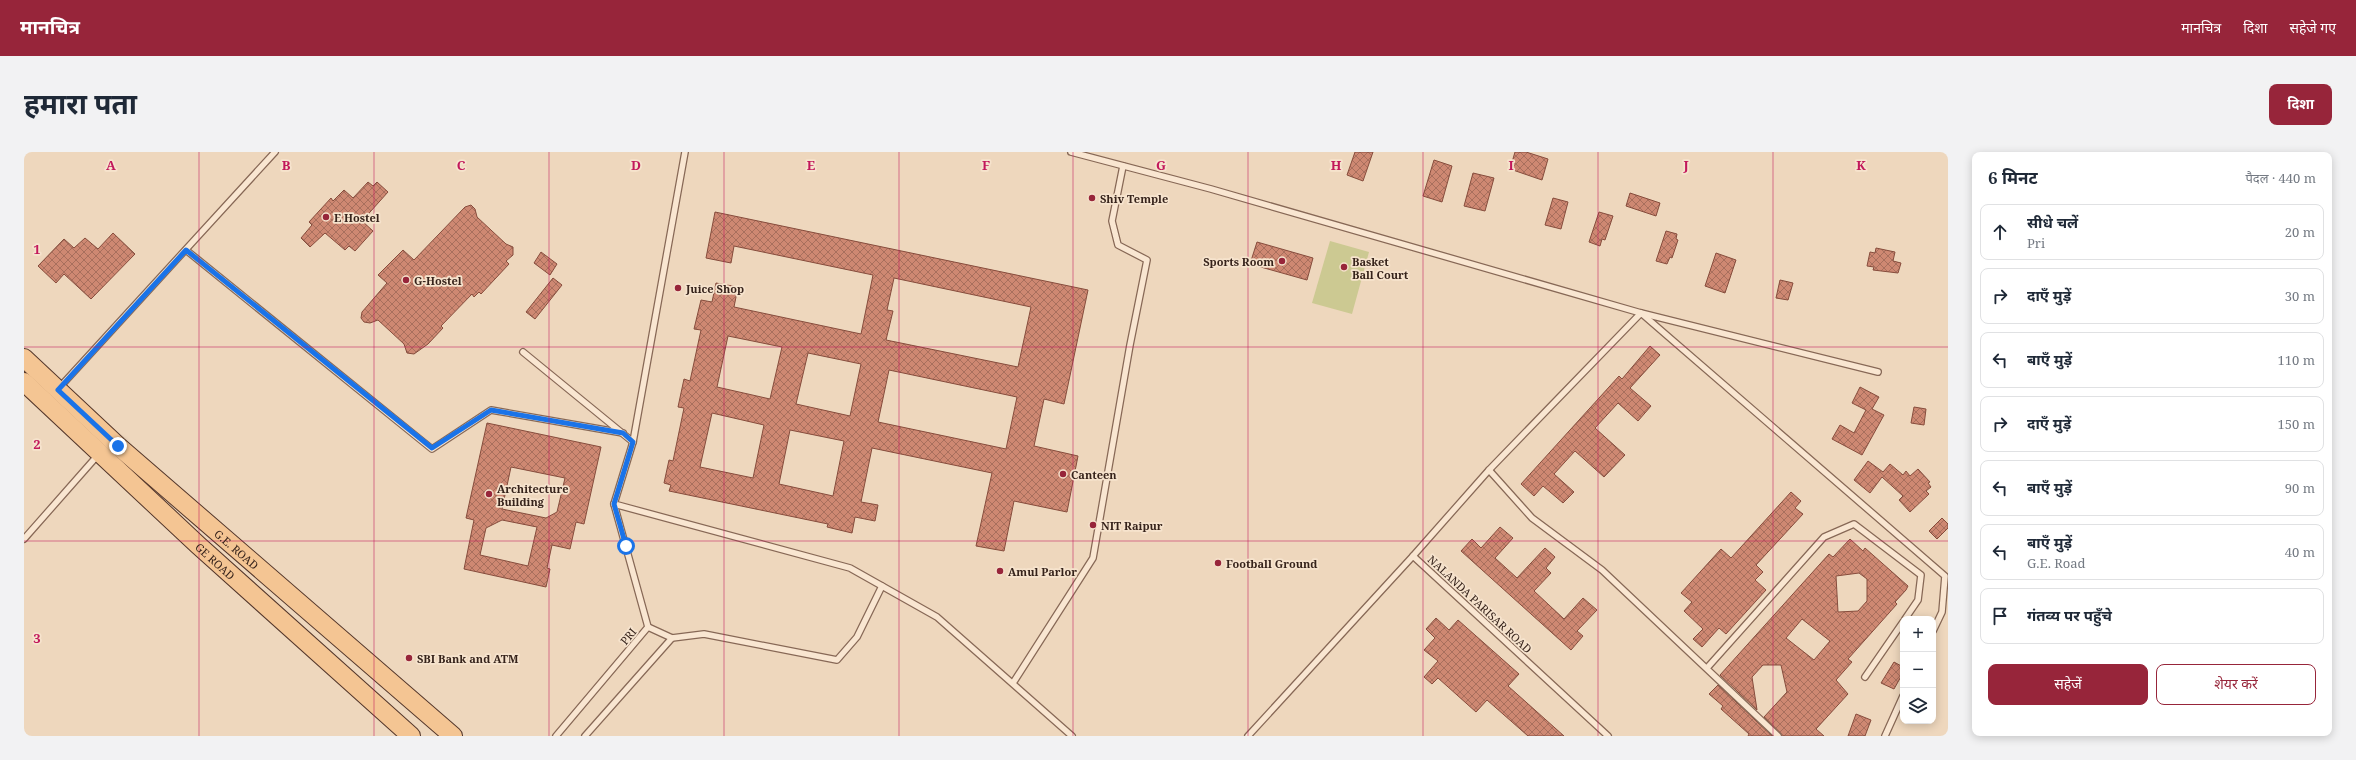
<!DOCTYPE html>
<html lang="hi">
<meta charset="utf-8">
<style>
:root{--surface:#fff;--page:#f2f2f3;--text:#1f2937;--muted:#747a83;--line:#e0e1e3;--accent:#97253a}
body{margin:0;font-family:"Noto Serif","Noto Sans Devanagari",serif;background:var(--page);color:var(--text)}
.controls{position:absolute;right:12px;bottom:12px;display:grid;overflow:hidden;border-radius:8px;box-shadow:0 2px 10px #0003}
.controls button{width:36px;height:36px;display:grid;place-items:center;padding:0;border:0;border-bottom:1px solid var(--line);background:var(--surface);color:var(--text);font:20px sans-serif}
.stop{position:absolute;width:12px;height:12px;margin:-9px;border:3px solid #1a73e8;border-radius:50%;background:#fff}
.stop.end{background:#1a73e8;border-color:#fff;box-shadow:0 1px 4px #0008}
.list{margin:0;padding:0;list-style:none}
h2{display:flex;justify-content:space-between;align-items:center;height:52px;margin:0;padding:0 16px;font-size:17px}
h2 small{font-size:13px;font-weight:400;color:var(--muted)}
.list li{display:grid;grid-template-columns:26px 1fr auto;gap:12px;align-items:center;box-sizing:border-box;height:56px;margin:0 8px 8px;padding:0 8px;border:1px solid var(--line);border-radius:8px}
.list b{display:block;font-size:15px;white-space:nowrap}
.list p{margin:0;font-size:13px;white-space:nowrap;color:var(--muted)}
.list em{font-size:13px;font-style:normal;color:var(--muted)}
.actions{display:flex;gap:8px;padding:12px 16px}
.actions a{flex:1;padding:9px 0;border:1px solid var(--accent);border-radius:8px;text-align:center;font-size:14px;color:var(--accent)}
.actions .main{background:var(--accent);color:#fff}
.icon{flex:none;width:22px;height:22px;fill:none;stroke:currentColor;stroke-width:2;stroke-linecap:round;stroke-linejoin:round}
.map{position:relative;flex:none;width:1924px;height:584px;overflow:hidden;border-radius:8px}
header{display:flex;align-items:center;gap:24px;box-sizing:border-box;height:56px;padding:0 20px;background:var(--accent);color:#fff}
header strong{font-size:19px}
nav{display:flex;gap:22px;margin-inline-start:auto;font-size:14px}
.intro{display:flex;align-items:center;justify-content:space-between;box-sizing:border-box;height:96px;padding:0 24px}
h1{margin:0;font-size:28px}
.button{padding:10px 18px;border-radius:8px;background:var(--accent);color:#fff;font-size:14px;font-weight:700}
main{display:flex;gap:24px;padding:0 24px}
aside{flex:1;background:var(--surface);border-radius:8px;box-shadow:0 2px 10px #0003}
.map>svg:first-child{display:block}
.grass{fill:#ccc992}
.building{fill:url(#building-cross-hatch);stroke:#864c3c;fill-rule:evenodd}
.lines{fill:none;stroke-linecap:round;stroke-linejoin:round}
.lane-casing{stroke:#876856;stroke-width:8}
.primary-casing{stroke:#54372b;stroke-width:20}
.lane{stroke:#f9e6d1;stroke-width:5.5}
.primary{stroke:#f4c593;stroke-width:18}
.route{stroke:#1a73e8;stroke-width:5}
.grid{fill:none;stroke:#c2185b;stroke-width:1;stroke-opacity:0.55}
.poi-dot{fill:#97253a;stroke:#f6e3cd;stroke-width:1.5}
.labels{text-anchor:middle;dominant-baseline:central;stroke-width:3.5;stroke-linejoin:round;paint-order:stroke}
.poi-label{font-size:11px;font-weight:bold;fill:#36231b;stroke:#f6e3cd;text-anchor:start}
.street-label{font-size:11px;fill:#36231b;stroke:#f6e3cd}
.grid-label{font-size:13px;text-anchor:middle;font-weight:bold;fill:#c2185b;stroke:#f6e3cd;stroke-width:3.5;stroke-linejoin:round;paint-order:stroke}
</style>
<header>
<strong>मानचित्र</strong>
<nav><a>मानचित्र</a><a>दिशा</a><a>सहेजे गए</a></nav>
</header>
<div class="intro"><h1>हमारा पता</h1><a class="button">दिशा</a></div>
<main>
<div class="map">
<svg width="1924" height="584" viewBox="0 0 1924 584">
<defs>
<pattern id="building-cross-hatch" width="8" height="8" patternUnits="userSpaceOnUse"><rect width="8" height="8" fill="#ce8872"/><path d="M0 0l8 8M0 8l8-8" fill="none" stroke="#a86f5d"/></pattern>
</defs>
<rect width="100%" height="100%" fill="#eed7bd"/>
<path class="grass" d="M1306,89l39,11 -17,62 -40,-11z"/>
<g class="building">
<path d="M1331,0h18l-10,29 -16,-6z"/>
<path d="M1491,0h11l22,7 -6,21 -32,-11z"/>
<path d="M1410,8l18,6 -10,36 -19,-6z"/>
<path d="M1449,21l21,5 -9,33 -21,-5z"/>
<path d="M344,30l5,4 4,-4 11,10 -26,29 11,10 -18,20 -6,-5 -4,4 -20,-17 -15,14 -9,-9 11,-13 -3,-3 22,-24 2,3 11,-11 9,8z"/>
<path d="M1606,41l30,10 -4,13 -30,-10z"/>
<path d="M1529,46l15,4 -7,27 -16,-4z"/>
<path d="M447,53l4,4 2,8 29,27 7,3v8l-7,6 3,3 -28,30 -2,-2 -5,5 -2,-3 -31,32 2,2 -15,16 -14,10 -7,-1 -3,-9 -26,-24 -8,3 -6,-1 -3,-4 1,-6 25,-29 -9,-8 25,-25 11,10 51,-53z"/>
<path d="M691,60l373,78 -24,114 -20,-5 -10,47 44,10 -11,56 -53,-11 -10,50 -28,-5 16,-73 -120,-25 -11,54 17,3 -3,16 -20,-4 -3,16 -25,-6 1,-3 -159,-33 2,-6 -7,-2 5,-23 4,1 11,-53 -6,-1 6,-28 6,2 11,-51 -7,-1 7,-29 11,2 4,-19 22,4 -4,20 127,27 12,-59 -139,-29 -3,17 -25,-5zM870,126l137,29 -13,60 -132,-27 7,-29 -6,-1zM704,184l54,11 -12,52 -53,-12zM784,201l53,11 -11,52 -54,-12zM865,218l128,27 -11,52 -128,-27zM688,261l52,12 -11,53 -53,-11zM766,278l54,11 -11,55 -54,-12z"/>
<path d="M1575,60l14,4 -8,24 -3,-1 -2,7 -11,-4z"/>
<path d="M1642,79l11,3 -1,5 2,1 -6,18 -2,-1 -3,7 -11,-3z"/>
<path d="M89,81l22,21 -44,45 -27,-25 -8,9 -18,-17 26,-27 10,9 11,-10 13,11z"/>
<path d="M1233,90l56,16 -6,22 -57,-16z"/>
<path d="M1852,96l19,4 -2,9 8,2 -3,10 -25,-3 1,-3 -7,-1 3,-14 5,1z"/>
<path d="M517,100l16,12 -7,11 -16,-12z"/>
<path d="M1692,101l20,7 -11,33 -20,-7z"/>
<path d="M529,126l9,7 -27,34 -9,-7z"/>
<path d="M1756,128l13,3 -5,17 -12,-2z"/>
<path d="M1626,194l10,9 -30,33 21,18 -13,15 -20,-18 -23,25 30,27 -21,22 -29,-26 -21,23 20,18 -11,11 -20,-17 -9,10 -13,-12 98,-108 3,3z"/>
<path d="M1836,235l19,10 -7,12 12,6 -22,40 -30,-16 8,-14 14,8 12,-23 -14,-7z"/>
<path d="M1890,255l12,2 -2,16 -13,-2z"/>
<path d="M463,271l114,24 -17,77 -8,-2 -6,27 -18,-4 -5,23 3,1 -4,18 -82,-18 10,-49 -8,-2zM487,315l54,11 -8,34 -11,6 -44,-9zM478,368l35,7 -9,39 -48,-11 6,-27z"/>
<path d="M1844,309l15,11 7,-8 13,11 3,-4 4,5 8,-7 12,13 -2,1 3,4 -5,4 3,3 -19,18 -11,-12 4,-4 -21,-19 -12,16 -16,-13z"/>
<path d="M1767,340l10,9 -6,7 8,6 -47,51 7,7 -8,8 11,10 -40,44 -7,-6 -17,19 -9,-8 10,-10 -19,-18 8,-9 -11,-9 40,-44 10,9z"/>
<path d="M1918,366l6,6v4l-11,11 -8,-8z"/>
<path d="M1476,375l13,11 -18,20 22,20 28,-30 10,9 -9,11 5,5 -17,18 30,28 19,-21 14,12 -20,21 6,5 -12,14 -110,-99 11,-12 9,9z"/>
<path d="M1826,387l13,12 2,-3 43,38 -2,4 -11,12 2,2 -49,55 4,3 -16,18 12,14 -32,35 8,7h-42l-18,-19 23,-25 -6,-27h-18l-11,12 5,33 -37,-35 109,-121 4,3zM1835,421l8,6v22l-9,10 -20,1 -2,-36zM1778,467l28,22 -16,19 -28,-22z"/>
<path d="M1412,466l13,12 9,-10 61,54 -11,12 56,50h-36l-41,-36 -11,12 -38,-34 -6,6 -8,-7 14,-16 -14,-11 11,-12 -9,-9z"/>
<path d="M1870,510l9,5v6l-9,16 -13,-6z"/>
<path d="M1694,533l54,51h-24l1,-2 -28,-25 2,-3 -14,-12z"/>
<path d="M1832,562l15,6 -6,16h-17z"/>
</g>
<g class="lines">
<g class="lane-casing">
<g id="lane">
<path d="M661,0l-52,290 -19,62 236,64 87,49 135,119"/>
<path d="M1047,0l140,37 430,124 237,59"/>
<path d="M162,98l246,199 59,-39 132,23"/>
<path d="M499,200l110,90"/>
<path d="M35,236l216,-236"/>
<path d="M1465,318l43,48 70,52 176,166"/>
<path d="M0,387l74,-84"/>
<path d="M1389,404l76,-86 152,-157 304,263 -3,36 -9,19"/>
<path d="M624,475l24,11"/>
<path d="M1683,516l117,-131 30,-13 67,51 -3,25 -13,19"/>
<path d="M1841,525l38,-55"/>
<path d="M989,531l80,-125 37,-213 17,-85 -29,-15 -6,-24 11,-55"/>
<path d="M532,584l92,-109 -34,-123"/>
<path d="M561,584l87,-98 32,-4 133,26 20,-23 25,-51"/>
<path d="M1224,584l165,-180 195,180"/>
<path d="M1861,584l18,-40"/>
</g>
</g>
<g class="primary-casing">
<g id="primary">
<path id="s1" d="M0,206l94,88 335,290"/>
<path id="s2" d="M0,230l174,163 213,191"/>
</g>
</g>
<use href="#lane" class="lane"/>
<use href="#primary" class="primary"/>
</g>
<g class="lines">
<path class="route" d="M94,294l-60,-56 128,-140 246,198 59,-38 132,23 10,9 -19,62 12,42"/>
</g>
<path class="grid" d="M175,0v584M350,0v584M525,0v584M700,0v584M875,0v584M1049,0v584M1224,0v584M1399,0v584M1574,0v584M1749,0v584M0,195h1924M0,389h1924"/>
<g class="poi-dot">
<circle cx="1068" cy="46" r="4"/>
<circle cx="302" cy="65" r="4"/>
<circle cx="1258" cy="109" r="4"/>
<circle cx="1320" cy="115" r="4"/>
<circle cx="382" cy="128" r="4"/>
<circle cx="654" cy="136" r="4"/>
<circle cx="1039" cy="322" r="4"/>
<circle cx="465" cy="342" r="4"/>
<circle cx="1069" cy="373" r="4"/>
<circle cx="1194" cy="411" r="4"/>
<circle cx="976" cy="419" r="4"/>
<circle cx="385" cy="506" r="4"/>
</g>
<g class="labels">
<g class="poi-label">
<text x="1076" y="46">Shiv Temple</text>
<text x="310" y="65">E Hostel</text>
<text x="1250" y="109" text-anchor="end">Sports Room</text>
<text x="1328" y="109">Basket<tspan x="1328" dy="13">Ball Court</tspan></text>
<text x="390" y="128">G-Hostel</text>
<text x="662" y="136">Juice Shop</text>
<text x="1047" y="322">Canteen</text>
<text x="473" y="336">Architecture<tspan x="473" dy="13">Building</tspan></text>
<text x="1077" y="373">NIT Raipur</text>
<text x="1202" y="411">Football Ground</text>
<text x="984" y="419">Amul Parlor</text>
<text x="393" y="506">SBI Bank and ATM</text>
</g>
<g class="street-label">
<text stroke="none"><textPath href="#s1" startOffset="286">G.E. ROAD</textPath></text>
<text stroke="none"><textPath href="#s2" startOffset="262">GE ROAD</textPath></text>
<text transform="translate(1456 452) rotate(43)">NALANDA PARISAR ROAD</text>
<text transform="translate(604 484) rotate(-50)">PRI</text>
</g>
</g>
<g class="grid-label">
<text x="87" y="18">A</text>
<text x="262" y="18">B</text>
<text x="437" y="18">C</text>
<text x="612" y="18">D</text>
<text x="787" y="18">E</text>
<text x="962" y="18">F</text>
<text x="1137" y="18">G</text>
<text x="1312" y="18">H</text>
<text x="1487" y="18">I</text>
<text x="1662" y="18">J</text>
<text x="1837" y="18">K</text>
<text x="13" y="102">1</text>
<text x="13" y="297">2</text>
<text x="13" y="491">3</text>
</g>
</svg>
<div class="controls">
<button>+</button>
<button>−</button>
<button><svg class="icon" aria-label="layers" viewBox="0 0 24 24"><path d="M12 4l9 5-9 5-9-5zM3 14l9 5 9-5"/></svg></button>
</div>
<div class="stop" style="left:602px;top:394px"></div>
<div class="stop end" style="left:94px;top:294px"></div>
</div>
<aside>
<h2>6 मिनट<small>पैदल · 440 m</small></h2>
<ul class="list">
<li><svg class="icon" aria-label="ahead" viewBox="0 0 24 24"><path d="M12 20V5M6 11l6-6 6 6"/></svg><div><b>सीधे चलें</b><p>Pri</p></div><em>20 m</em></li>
<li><svg class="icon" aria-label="right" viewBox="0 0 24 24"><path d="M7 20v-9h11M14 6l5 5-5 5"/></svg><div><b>दाएँ मुड़ें</b></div><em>30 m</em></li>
<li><svg class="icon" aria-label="left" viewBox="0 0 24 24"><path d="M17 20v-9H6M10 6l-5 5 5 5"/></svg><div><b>बाएँ मुड़ें</b></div><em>110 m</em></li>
<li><svg class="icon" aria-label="right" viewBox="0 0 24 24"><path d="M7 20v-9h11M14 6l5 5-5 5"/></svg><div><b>दाएँ मुड़ें</b></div><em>150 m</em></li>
<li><svg class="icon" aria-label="left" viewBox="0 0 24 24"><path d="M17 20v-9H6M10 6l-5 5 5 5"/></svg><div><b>बाएँ मुड़ें</b></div><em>90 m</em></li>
<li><svg class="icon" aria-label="left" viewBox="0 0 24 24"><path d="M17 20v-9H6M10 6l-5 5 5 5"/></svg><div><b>बाएँ मुड़ें</b><p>G.E. Road</p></div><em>40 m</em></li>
<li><svg class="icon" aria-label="arrive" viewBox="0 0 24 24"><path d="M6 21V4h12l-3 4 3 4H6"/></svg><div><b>गंतव्य पर पहुँचे</b></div></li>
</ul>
<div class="actions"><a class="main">सहेजें</a><a>शेयर करें</a></div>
</aside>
</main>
